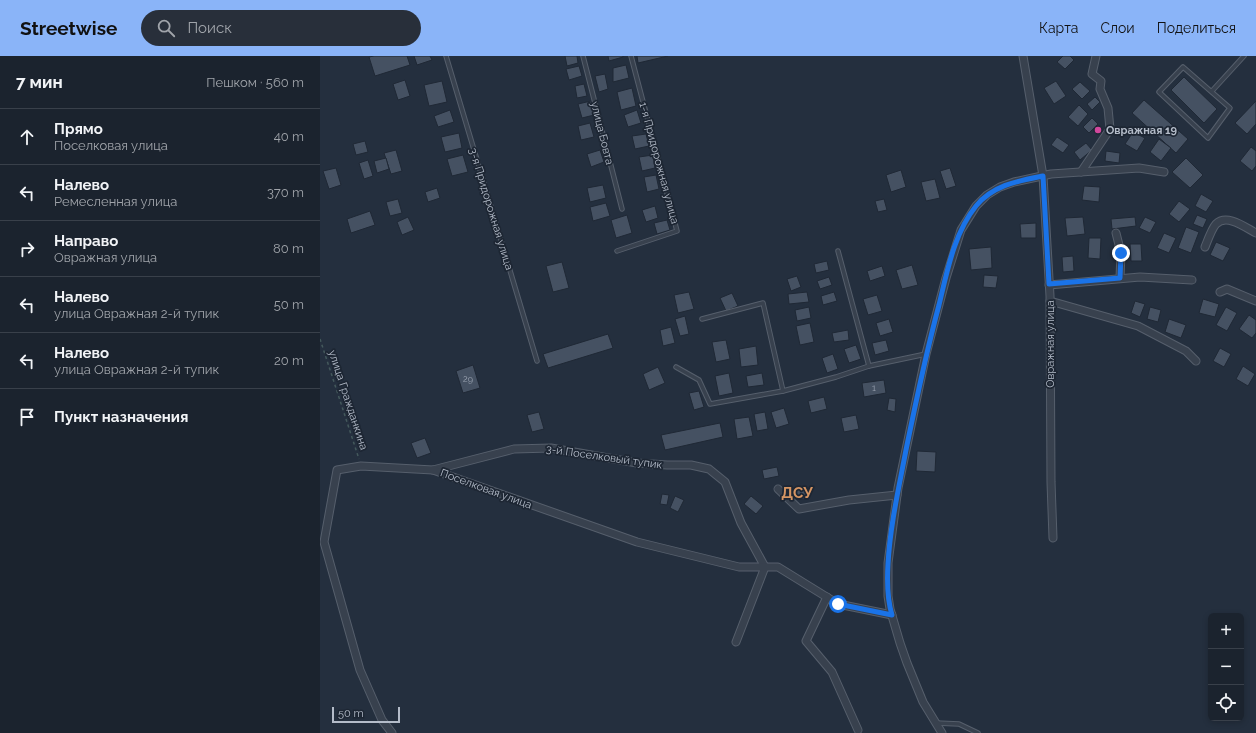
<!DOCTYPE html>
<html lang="ru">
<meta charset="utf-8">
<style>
:root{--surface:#1b232e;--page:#282f3a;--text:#f1f3f6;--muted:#a0a4aa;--line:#39404a;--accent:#8ab4f8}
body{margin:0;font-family:Raleway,sans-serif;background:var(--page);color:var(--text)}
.controls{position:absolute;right:12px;bottom:12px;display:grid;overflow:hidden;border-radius:6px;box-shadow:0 2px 6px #0003}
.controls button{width:36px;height:36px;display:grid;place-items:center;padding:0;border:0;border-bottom:1px solid var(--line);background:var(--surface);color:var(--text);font:20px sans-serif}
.scale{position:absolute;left:12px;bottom:10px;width:68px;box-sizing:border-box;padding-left:4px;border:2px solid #b4bcc9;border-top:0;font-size:11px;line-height:14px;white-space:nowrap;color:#b4bcc9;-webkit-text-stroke:3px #1d2633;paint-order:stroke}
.stop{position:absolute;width:12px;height:12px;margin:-9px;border:3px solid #1a73e8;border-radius:50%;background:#fff}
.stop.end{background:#1a73e8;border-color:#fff;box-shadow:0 1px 4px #0008}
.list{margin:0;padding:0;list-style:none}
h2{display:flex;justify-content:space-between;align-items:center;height:52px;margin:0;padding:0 16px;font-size:17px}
h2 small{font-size:13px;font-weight:400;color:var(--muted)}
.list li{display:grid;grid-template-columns:26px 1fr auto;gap:12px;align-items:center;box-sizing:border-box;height:56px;padding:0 16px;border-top:1px solid var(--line)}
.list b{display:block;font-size:15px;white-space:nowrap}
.list p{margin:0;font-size:13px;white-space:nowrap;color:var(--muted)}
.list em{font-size:13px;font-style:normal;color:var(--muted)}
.icon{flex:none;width:22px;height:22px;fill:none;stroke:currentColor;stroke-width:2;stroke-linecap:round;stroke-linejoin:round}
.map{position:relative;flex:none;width:936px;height:677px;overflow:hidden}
header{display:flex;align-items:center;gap:24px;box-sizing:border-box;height:56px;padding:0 20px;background:var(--accent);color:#111}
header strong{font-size:19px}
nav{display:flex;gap:22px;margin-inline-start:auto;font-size:14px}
.search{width:280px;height:36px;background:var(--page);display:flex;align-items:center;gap:10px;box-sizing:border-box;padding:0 14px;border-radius:22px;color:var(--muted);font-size:15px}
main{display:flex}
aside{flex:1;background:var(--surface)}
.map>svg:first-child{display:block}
.building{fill:#455162;stroke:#1f2835}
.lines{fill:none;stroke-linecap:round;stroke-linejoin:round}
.lane-casing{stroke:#565f6c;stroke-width:5.5}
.street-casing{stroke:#565f6c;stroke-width:9}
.path{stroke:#44595c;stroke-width:1.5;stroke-dasharray:3 3;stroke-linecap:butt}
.lane{stroke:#38414e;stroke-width:3.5}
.street{stroke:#38414e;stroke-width:7}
.route{stroke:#1a73e8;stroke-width:5}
.hotel-dot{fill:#d1479c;stroke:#1d2633;stroke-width:1.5}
.labels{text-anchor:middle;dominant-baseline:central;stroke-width:3.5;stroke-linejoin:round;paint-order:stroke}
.number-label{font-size:9px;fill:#98a1af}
.poi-label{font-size:11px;font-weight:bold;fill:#b4bcc9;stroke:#1d2633;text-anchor:start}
.street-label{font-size:11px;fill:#b4bcc9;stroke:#1d2633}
.district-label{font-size:15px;font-weight:bold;fill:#d59563;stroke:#1d2633}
</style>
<header>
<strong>Streetwise</strong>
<div class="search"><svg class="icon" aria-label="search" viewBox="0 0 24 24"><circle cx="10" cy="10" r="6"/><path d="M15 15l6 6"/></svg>Поиск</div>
<nav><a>Карта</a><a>Слои</a><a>Поделиться</a></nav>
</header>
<main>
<aside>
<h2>7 мин<small>Пешком · 560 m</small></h2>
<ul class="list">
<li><svg class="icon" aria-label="ahead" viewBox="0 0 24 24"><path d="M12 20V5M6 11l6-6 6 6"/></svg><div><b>Прямо</b><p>Поселковая улица</p></div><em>40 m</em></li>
<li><svg class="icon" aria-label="left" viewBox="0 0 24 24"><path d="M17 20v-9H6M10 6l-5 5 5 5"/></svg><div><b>Налево</b><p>Ремесленная улица</p></div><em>370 m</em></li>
<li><svg class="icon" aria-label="right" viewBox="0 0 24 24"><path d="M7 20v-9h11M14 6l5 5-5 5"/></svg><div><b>Направо</b><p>Овражная улица</p></div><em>80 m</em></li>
<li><svg class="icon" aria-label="left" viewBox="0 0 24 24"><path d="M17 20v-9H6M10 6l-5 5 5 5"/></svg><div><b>Налево</b><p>улица Овражная 2-й тупик</p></div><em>50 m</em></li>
<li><svg class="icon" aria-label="left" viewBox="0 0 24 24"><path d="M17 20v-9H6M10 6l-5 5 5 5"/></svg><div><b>Налево</b><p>улица Овражная 2-й тупик</p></div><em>20 m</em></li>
<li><svg class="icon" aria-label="arrive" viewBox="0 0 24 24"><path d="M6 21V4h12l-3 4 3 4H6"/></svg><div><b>Пункт назначения</b></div></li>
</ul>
</aside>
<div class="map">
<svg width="936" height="677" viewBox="0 0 936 677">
<rect width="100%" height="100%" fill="#242f3e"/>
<g class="building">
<path d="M54,0h33l3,9 -35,11 -6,-19z"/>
<path d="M94,0h16l2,4 -15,5z"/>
<path d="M245,0h12l1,7 -11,3z"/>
<path d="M288,0h15v1l-14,4z"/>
<path d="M317,0h31l-30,7z"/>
<path d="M743,0h7l4,4 -9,9 -8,-7z"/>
<path d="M306,9l3,13 -16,4v-14z"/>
<path d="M259,10l3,10 -13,4 -3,-11z"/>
<path d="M285,18l3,15 -9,3 -4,-16z"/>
<path d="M864,21l33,32 -13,14 -33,-33z"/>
<path d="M85,24l5,16 -12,4 -5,-16z"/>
<path d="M122,25l5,21 -18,4 -5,-21z"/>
<path d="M736,25l10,15 -12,8 -10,-16z"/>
<path d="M760,26l10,9 -8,8 -10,-10z"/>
<path d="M264,28l3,12 -10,2 -2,-12z"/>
<path d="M312,32l4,18 -15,4 -4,-18z"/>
<path d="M775,41l5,5 -8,8 -5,-6z"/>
<path d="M824,44l44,39 -12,14 -44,-40z"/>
<path d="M271,45l3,14 -12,3 -4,-14z"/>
<path d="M936,45v23l-9,10 -12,-11z"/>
<path d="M759,49l9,9 -10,12 -10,-9z"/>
<path d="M130,54l4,12 -16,5 -4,-11z"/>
<path d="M317,54l4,13 -13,4 -4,-12z"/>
<path d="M772,62l6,6 -9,9 -6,-6z"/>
<path d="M270,67l4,14 -13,3 -3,-14z"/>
<path d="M813,76l12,6 -8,13 -12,-7z"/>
<path d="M139,77l3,15 -17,4 -4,-15z"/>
<path d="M326,78l3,12 -14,3 -3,-13z"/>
<path d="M737,81l12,8 -6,8 -12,-8z"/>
<path d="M839,83l12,9 -10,13 -11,-9z"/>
<path d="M45,85l3,11 -12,3 -3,-11z"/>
<path d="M766,87l6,7 -12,10 -6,-8z"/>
<path d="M931,91l5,4v15l-4,5 -12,-10z"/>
<path d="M76,94l6,21 -11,3 -7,-21z"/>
<path d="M280,94l4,12 -13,5 -4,-13z"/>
<path d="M786,95l14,2 -1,10 -14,-2z"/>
<path d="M143,99l5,17 -16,4 -5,-17z"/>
<path d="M333,99l2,13 -13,3 -3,-14z"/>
<path d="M66,102l3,11 -12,4 -3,-12z"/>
<path d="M866,102l17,17 -13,13 -18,-16z"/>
<path d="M48,104l5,16 -9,3 -5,-16z"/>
<path d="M16,112l5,17 -12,4 -6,-18z"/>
<path d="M630,112l6,18 -10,3 -6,-18z"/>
<path d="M581,114l5,17 -15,5 -5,-17z"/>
<path d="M336,119l3,14 -12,3 -3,-15z"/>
<path d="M615,123l5,19 -14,3 -5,-19z"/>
<path d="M283,129l3,13 -16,4 -3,-14z"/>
<path d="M764,130l16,1 -1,15 -17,-2z"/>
<path d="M117,132l3,10 -12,4 -3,-10z"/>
<path d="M881,138l12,7 -7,11 -11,-6z"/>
<path d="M78,143l4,14 -12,3 -4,-14z"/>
<path d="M564,143l3,11 -9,2 -3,-11z"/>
<path d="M859,145l11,8 -11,13 -10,-8z"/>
<path d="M286,147l4,13 -17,5 -3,-14z"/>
<path d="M335,150l3,12 -12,4 -4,-12z"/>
<path d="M50,155l5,14 -24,8 -4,-14z"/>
<path d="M307,159l5,18 -16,5 -5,-18z"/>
<path d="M877,159l10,4 -4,9 -10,-4z"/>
<path d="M88,161l6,13 -12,5 -5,-13z"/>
<path d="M763,161l2,17 -18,2 -2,-18z"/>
<path d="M815,161l1,9 -24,3 -1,-10z"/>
<path d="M825,161l11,5 -6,11 -11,-5z"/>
<path d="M347,164l3,10 -13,4 -3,-11z"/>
<path d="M716,167v15h-15l-1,-14z"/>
<path d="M866,171l13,5 -8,21 -13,-5z"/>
<path d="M844,177l12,5 -7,15 -12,-5z"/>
<path d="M769,182h12l-1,21 -12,-1z"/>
<path d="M896,186l14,6 -7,13 -13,-6z"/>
<path d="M810,188h11l1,17h-11z"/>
<path d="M671,191l1,21 -21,2 -2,-21z"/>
<path d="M753,200l1,15 -11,1 -1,-15z"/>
<path d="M507,205l2,9 -13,3 -2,-9z"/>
<path d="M242,206l7,26 -16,4 -7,-26z"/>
<path d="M592,209l6,20 -16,4 -6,-19z"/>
<path d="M562,210l3,10 -15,5 -3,-10z"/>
<path d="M664,219l14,1 -2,12 -13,-1z"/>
<path d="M477,220l4,11 -10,4 -4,-12z"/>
<path d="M509,221l3,8 -12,4 -3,-8z"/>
<path d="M369,236l5,17 -16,4 -4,-18z"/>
<path d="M487,236l2,10 -20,2 -1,-10z"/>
<path d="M514,236l3,9 -14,4 -2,-9z"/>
<path d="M412,237l6,13 -12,5 -6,-13z"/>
<path d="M557,239l5,16 -14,4 -5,-16z"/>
<path d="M883,243l16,5 -4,13 -16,-4z"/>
<path d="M815,245l10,3 -5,13 -9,-4z"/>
<path d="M489,251l2,11 -14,3 -2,-11z"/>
<path d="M830,251l11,3 -3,12 -11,-3z"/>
<path d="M906,251l11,6 -10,18 -11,-6z"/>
<path d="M929,259l7,5v13l-4,5 -13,-9z"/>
<path d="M365,260l4,18 -9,2 -5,-17z"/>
<path d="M569,263l4,13 -13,4 -4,-13z"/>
<path d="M849,263l17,6 -5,13 -16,-6z"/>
<path d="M490,267l4,19 -14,3 -4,-19z"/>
<path d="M351,271l4,16 -12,3 -3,-16z"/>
<path d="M528,274l1,10 -15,2 -2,-9z"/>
<path d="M288,278l5,14 -65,20 -5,-14z"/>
<path d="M406,284l4,19 -14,3 -4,-20z"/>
<path d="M566,284l3,11 -14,4 -3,-12z"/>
<path d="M536,289l5,14 -12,4 -5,-14z"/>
<path d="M436,290l2,19 -17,2 -2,-18z"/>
<path d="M900,292l11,6 -7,13 -11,-6z"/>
<path d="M513,298l5,15 -11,4 -5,-15z"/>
<path d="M153,309l7,23 -17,5 -7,-22z"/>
<path d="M923,310l12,8 -7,12 -12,-7z"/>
<path d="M338,311l7,16 -16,7 -6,-16z"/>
<path d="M409,317l4,20 -14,3 -4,-20z"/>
<path d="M442,317l2,12 -16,2 -2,-11z"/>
<path d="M564,324l2,13 -22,4 -2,-14z"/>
<path d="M379,335l5,16 -10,3 -5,-17z"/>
<path d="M504,341l3,12 -16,4 -3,-12z"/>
<path d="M569,342l7,1 -1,13 -8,-2z"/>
<path d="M464,352l5,16 -13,4 -5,-16z"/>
<path d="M219,356l5,17 -12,3 -5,-17z"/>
<path d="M445,356l3,17 -11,2 -3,-17z"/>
<path d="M536,359l3,14 -15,3 -3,-14z"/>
<path d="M429,361l4,19 -16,3 -3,-20z"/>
<path d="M400,367l3,14 -58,13 -4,-15z"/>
<path d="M105,382l6,15 -14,5 -6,-15z"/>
<path d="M597,395l19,1 -1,20 -19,-1z"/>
<path d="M457,411l2,9 -15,3 -2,-9z"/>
<path d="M472,432h17v11h-16z"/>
<path d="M342,438l7,1 -2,10 -7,-1z"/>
<path d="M355,440l9,4 -6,12 -8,-4z"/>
<path d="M431,440l12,10 -7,8 -12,-10z"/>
</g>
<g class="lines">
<g class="lane-casing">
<g id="lane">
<path d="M126,0l91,305"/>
<path d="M263,0l39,153"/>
<path d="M863,11l47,41 -22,30 -49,-46z"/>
<path d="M892,35l32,-35"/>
<path d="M297,195l60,-20 -46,-175"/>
<path d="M518,195l31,115 57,-12"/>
<path d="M382,263l61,-16 20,88 53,-14 33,-11"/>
<path d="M356,311l23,13 11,24 73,-13"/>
<path d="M616,667l23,1 19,9"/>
</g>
</g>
<g class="street-casing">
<g id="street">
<path d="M703,0l20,120 7,120 1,186 2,56"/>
<path d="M761,116l29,-43 -2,-21 -8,-19 1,-8 -9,-7 4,-18"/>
<path d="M796,177l5,20 -1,25"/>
<path d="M885,191c2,-5 7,-19 11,-23 11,-11 30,4 40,9"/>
<path d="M729,229l91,-8 52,3"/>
<path d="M900,236l7,-3 29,12"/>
<path d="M730,245l88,25 48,25 10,10"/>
<path d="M113,414l81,-21 37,-1 86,15 30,2h24l18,4 16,13 16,41 24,44 -29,75"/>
<path d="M458,433l21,20 50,-9 48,-5"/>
<path d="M507,541l-21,44 26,31 26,58"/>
<path d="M72,677l-10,-13 -22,-50 -36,-128 13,-72 24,-4 72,4 204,72 102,25h39l60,37 54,11"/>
<path d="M622,677l-19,-31 -16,-39 -7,-20 -10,-34 -2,-13v-33l10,-75 28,-134 20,-76 15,-48 15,-24 11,-11 13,-8 14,-5 37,-8 88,-6 25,4"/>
</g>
</g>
<path class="path" d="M0,283l39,120"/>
<use href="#lane" class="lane"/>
<use href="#street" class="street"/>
</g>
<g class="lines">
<path class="route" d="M518,548l54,11c-5,-16 -5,-34 -4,-51 2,-38 11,-77 18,-114 10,-49 20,-97 33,-145 8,-33 15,-72 37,-99 17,-21 42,-25 67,-30l6,108 71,-6 1,-25"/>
</g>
<circle class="hotel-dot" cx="778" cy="74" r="4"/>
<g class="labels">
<g class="number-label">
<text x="148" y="323">29</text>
<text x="554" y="332">1</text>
</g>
<g class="poi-label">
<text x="786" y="74">Овражная 19</text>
</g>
<g class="street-label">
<text transform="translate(282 77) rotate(76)">улица Бовта</text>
<text transform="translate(339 107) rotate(75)">1-я Придорожная улица</text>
<text transform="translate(171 153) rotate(73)">3-я Придорожная улица</text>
<text transform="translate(730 288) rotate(-90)">Овражная улица</text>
<text transform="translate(28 344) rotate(72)">улица Гражданкина</text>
<text transform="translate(284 401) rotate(8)">3-й Поселковый тупик</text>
<text transform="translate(166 433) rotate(20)">Поселковая улица</text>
</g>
<g class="district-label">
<text x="477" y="437">ДСУ</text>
</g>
</g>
</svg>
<div class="controls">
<button>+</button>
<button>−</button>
<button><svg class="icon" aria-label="locate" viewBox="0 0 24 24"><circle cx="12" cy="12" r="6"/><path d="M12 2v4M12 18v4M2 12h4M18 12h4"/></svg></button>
</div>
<div class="scale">50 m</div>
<div class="stop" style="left:518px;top:548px"></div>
<div class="stop end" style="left:801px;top:197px"></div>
</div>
</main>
